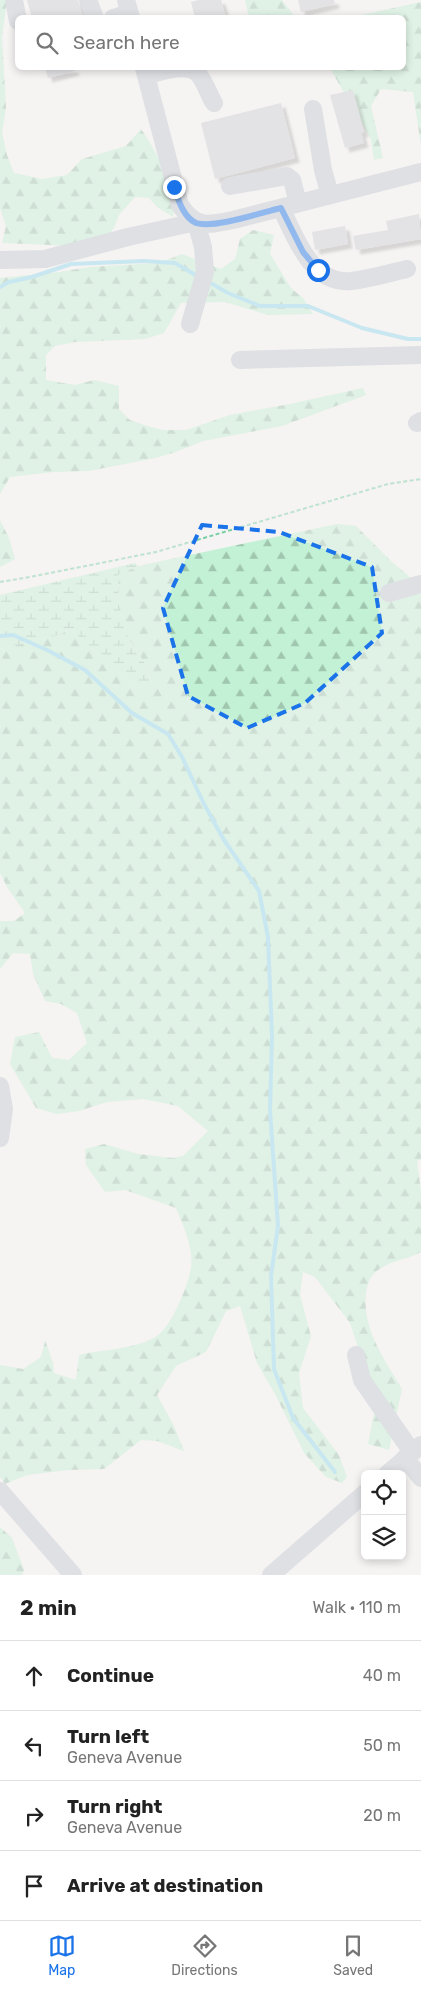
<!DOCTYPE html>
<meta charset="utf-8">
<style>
:root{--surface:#fff;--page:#f6f6f6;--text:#222;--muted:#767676;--line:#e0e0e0;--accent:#1a73e8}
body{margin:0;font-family:Rubik,sans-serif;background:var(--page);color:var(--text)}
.controls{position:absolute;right:15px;bottom:15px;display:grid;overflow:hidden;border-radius:8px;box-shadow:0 2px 8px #0003}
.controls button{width:45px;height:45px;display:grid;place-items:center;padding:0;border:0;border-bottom:1px solid var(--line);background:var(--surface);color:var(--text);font:25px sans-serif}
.stop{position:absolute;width:15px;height:15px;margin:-11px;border:4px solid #1a73e8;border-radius:50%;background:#fff}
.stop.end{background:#1a73e8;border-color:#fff;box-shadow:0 1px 5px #0008}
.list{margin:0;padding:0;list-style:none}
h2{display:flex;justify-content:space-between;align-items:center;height:65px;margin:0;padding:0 20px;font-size:21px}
h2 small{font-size:16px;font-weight:400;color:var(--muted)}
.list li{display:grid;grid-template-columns:32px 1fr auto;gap:15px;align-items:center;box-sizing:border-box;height:70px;padding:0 20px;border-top:1px solid var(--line)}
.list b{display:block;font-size:19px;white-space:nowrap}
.list p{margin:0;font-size:16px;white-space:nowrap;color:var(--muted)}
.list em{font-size:16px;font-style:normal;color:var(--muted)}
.icon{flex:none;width:28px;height:28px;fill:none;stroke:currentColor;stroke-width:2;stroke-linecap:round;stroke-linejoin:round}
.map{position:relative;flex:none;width:421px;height:1575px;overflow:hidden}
.search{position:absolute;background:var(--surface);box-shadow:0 2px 8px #0003;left:15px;right:15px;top:15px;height:55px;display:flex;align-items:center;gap:12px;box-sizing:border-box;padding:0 18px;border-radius:8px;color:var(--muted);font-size:19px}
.sheet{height:345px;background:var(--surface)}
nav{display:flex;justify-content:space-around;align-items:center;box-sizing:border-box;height:70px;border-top:1px solid var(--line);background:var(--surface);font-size:14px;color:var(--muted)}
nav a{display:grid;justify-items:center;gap:2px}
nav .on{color:var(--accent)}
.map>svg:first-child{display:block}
.forest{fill:url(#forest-firs)}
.wetland{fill:url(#wetland-marsh)}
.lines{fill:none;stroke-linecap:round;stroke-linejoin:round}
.stream{stroke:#90daee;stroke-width:4}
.building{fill:#cdcfd5;filter:url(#shadow)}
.path{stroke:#7ad0a6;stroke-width:2;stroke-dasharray:4 2.5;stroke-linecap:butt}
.minor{stroke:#c1cad2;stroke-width:18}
.route{stroke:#1a73e8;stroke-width:6}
.marked{fill:none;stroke:#1a73e8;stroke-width:4;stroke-dasharray:10 6;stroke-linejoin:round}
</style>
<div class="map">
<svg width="421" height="1575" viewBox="0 0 421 1575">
<defs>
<pattern id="forest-firs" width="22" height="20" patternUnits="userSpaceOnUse" patternTransform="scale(1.25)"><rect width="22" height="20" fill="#c3f1d5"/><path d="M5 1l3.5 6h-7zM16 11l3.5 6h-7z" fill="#a0c6b0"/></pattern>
<pattern id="wetland-marsh" width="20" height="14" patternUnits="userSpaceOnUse" patternTransform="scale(1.25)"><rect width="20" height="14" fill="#c3f1d5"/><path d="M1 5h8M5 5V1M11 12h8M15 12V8" fill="none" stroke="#a0c6b0"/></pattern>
<filter id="shadow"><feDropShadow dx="4.5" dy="4.5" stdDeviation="1" flood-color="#0004"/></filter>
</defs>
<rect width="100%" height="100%" fill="#f5f3f3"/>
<g class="forest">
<path d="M0,0h7l-5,37 4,70 -4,26 5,22 7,18 28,6 25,-4 15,-16 44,-13 15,-17c14,19 38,65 32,88l-16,-10 -8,-9 -14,-1 -16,18 -5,13 -8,10 -32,8 -72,-3 4,-17 -6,-18z"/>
<path d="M245,0h37l13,17h-46z"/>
<path d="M421,2v144l-8,-54 -32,-3 -10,17 12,52 -9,2 -3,-21 -40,-69 -16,-2h89v-50l-52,-1z"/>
<path d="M253,230l21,5 -4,19 21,34 12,10 10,16 -45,1 -43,-13 -44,1 -17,30 -19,6 -70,3 -20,4 -9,9v25l29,5 19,-5 25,6v23l11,11 17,6 16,4h23l44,-15 60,-11 73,-16 3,7 -84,31 -79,15 -30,12 -18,5 -66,13 -36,1 -43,5 -10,17v-216l59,-6 30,-5 70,-4 23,-9 39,15 14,-10 5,-20z"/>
<path d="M0,520l9,18 6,21 -15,8z"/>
<path d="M337,524l19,2 36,36 17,14 12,19v564l-4,2 4,30v61c-14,8 -29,8 -43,18 -8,6 -10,12 -12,22 -4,37 18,67 36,97l-13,61 -21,-6 6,-31 -8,-42 -16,-48 -35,-46 -12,-5 -3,23 11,41 -12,37 4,35 36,47 8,22 -5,6 -16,-6 -22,-24 -29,-59 -18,-31 -17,-57 -14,5 -20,41 -30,14 -19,29 17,31 10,25 -27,-10 -16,-1 -37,29 -35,1 -42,5 -22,9 -5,-7v-112l23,4 18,-12 4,-17 8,23 1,10 22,7 3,-25c25,-6 51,-5 75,-17 17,-9 34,-52 37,-70 3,-20 -8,-43 -15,-60l-51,-18 -20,2 -19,-27 -1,-16 19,-5 34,10 35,4 10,-2 25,-25 -30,-25 -35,-7 -36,3 -28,9 -22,3 -21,-6 -26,-44 5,-27 24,-5 13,26 17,2 18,-17 -10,-30 -16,-9 -16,-3 -12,-27 -3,-20 -17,-1 -13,16v-48h14l11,-8 -18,-26 -7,-14v-224l59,-14 11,-6 55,49 15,10 11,-6 -6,-18 -17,-27 -9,-33 -1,-29 20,-9z"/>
<path d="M0,1527l12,11 12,32 -2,5h-22z"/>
</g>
<path class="wetland" d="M135,563l3,3 -20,9 1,29 9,33 17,27 6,19 -11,5 -15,-10 -55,-49 -11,6 -59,14v-54z"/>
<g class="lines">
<g class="stream">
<path d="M207,281l21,12 32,13h48l54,22 46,11h13"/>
<path d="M0,287l9,-5 23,-5 39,-13 73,-3 31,2 24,14"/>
<path d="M0,636l13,-1 34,15 38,20 47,43 36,21 14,23 22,47 20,36 35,51 9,46 4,100 -2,73 8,116 -7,50 3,93 19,49 42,54"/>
</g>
</g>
<g class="building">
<path d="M27,0h51l5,18h-51z"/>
<path d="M199,0h22l5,18h-31l-4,-16z"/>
<path d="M298,0h36l1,4 -34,8z"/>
<path d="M45,68h29l1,3 -27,7z"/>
<path d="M353,90l11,43h-3l3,10 -19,5 -15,-53z"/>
<path d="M281,103l14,55 -80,21 -14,-56z"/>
<path d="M419,214l2,25 -65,11 -3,-14 35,-6 -2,-9z"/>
<path d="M345,226l3,18 -33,6 -3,-18z"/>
</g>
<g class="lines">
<path class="path" d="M0,582l30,-5 126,-25 232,-68 33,-5"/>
<g class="minor">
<path d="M14,0l4,21"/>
<path d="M88,0l7,18"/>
<path d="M126,0l5,18"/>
<path d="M113,18l16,-5"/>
<path d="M144,68l36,137c16,24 28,20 53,15l188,-48"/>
<path d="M146,75c14,-2 42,-14 53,0 6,7 10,20 15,28"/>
<path d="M313,109l10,61 7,25"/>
<path d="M230,186l57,-10 5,4 6,23"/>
<path d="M281,208c14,28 30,77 70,73 19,-2 38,-8 56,-12"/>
<path d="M0,260l45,-1 83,-22 68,-15 7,25 2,25 -15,52"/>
<path d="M240,360l181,-5"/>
<path d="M417,423l4,-2"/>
<path d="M389,593l32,-9"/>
<path d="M0,1086l4,23 -4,29"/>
<path d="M356,1355l6,25 50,72"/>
<path d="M405,1458l16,20"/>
<path d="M387,1474l34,-29"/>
<path d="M0,1491l73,84"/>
<path d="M271,1575l94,-82"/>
</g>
</g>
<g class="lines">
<path class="route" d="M174,187c4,12 9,30 22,36 18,6 67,-11 85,-15l22,44 15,18"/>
</g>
<path d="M0 0H421V1575H0ZM202,525l77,7 93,35 10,66 -77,70 -58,25 -59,-32 -25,-88z" fill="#f5f3f3" fill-opacity=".55" fill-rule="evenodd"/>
<path class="marked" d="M202,525l77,7 93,35 10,66 -77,70 -58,25 -59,-32 -25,-88z"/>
</svg>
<div class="controls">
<button><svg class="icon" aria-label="locate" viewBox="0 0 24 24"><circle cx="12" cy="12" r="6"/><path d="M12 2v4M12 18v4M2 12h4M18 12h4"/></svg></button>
<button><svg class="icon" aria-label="layers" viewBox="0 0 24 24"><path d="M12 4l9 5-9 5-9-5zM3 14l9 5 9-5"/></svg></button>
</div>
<div class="stop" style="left:318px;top:270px"></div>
<div class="stop end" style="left:174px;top:187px"></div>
<div class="search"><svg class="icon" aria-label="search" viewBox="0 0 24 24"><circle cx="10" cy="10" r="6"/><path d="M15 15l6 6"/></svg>Search here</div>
</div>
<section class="sheet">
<h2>2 min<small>Walk · 110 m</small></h2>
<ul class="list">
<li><svg class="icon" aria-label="ahead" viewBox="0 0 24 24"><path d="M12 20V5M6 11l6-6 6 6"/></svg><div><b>Continue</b></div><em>40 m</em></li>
<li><svg class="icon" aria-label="left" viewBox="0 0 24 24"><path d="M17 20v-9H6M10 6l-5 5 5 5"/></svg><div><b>Turn left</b><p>Geneva Avenue</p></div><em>50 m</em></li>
<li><svg class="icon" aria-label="right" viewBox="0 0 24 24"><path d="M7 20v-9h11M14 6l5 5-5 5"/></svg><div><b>Turn right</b><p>Geneva Avenue</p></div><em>20 m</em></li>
<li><svg class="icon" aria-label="arrive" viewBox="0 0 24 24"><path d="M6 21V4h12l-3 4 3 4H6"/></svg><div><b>Arrive at destination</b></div></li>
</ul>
</section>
<nav>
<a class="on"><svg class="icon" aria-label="map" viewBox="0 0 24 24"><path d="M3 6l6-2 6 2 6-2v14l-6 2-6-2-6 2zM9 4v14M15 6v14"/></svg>Map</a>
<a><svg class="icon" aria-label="directions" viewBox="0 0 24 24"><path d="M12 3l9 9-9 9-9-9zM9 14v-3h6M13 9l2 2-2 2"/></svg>Directions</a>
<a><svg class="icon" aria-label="saved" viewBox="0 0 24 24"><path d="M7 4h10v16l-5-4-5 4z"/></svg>Saved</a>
</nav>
